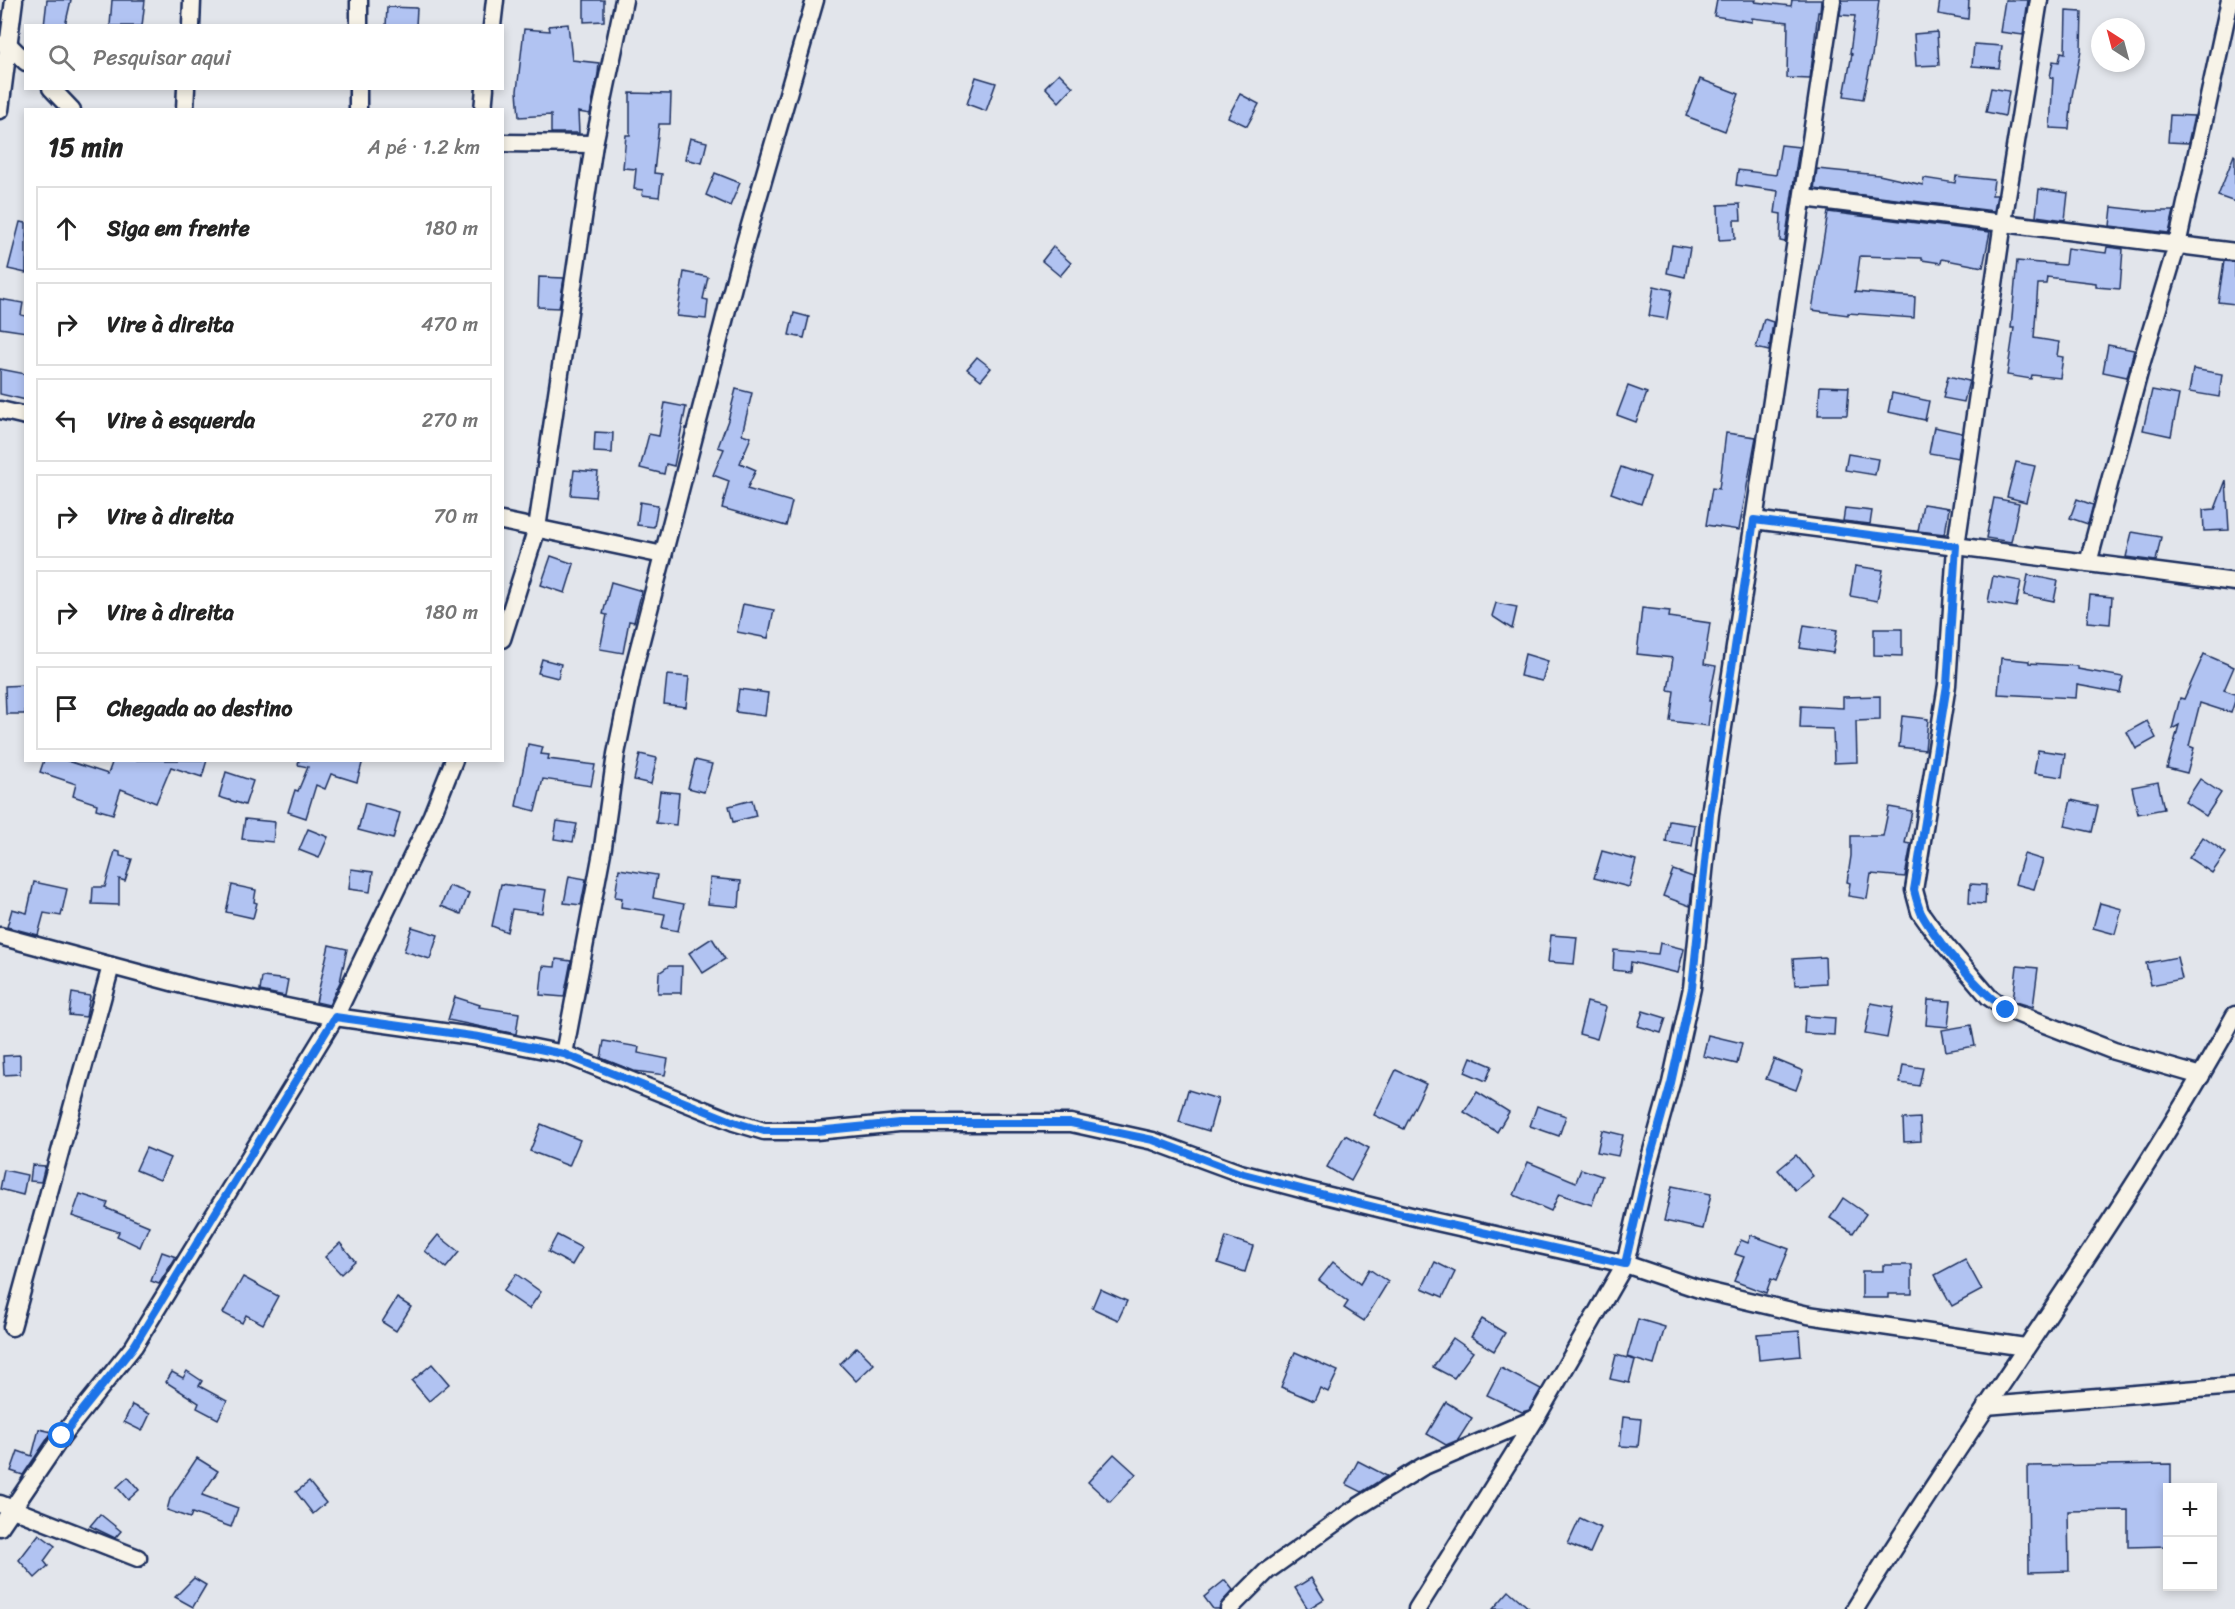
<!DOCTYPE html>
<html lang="pt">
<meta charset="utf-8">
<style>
:root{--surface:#fff;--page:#f2f2f2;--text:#222;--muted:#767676;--line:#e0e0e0}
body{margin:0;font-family:Sriracha,sans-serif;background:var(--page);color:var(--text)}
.controls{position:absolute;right:18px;bottom:18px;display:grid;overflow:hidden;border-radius:0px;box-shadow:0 3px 9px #0003}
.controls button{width:54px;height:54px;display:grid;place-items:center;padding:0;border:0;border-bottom:2px solid var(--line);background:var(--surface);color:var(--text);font:30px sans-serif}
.compass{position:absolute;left:2091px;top:18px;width:54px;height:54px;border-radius:50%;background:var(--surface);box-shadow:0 3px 9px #0003;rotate:324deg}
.stop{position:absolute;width:18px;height:18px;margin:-14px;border:4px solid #1a73e8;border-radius:50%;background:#fff}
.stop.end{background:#1a73e8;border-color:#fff;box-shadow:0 2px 6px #0008}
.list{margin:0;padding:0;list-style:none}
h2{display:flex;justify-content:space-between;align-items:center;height:78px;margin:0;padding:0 24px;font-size:26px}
h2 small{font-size:20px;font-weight:400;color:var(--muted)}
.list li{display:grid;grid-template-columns:39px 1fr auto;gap:18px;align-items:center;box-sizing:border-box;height:84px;margin:0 12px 12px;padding:0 12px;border:2px solid var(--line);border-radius:0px}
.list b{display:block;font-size:22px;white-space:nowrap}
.list em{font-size:20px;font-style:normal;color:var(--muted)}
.icon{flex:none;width:33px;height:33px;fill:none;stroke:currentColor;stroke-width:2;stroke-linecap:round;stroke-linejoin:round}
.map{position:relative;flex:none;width:2235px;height:1609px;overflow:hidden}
.search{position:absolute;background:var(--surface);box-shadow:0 3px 9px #0003;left:24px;top:24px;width:480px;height:66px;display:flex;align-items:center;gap:15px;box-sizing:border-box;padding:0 21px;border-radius:0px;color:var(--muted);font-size:22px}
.panel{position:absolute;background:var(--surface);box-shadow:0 3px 9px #0003;left:24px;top:108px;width:480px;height:654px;border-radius:0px}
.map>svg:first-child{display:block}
.building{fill:#b1c3f2;stroke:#1b2f5e;stroke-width:1.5}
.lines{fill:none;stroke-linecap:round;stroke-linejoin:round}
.street-casing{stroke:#1b2f5e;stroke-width:21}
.street{stroke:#f7f3e8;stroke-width:16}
.route{stroke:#1a73e8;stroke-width:8}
</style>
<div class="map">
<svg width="2235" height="1609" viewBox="0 0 2235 1609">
<rect width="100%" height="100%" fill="#e2e5eb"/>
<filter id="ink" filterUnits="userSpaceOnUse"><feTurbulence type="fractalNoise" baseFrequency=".0167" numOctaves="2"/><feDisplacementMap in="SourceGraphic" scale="12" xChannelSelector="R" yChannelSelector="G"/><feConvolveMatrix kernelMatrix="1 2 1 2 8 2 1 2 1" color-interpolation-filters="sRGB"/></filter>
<g filter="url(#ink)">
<g class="building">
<path d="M47,0h24l-6,26h-21z"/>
<path d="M112,0h33l-3,26h-32z"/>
<path d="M584,0h20v21l-20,1z"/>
<path d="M1717,0h39l-1,2 36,4 1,-6h29l-1,12h-2l-8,67 -23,-1 1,-56 -36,-4v4l-38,-6z"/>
<path d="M1842,0h37l-7,56 -9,43 -19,-3 8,-42 -2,-1 5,-37 -15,-1z"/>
<path d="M1940,0h29l-1,19 -30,-5z"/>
<path d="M2005,0h23l-5,35 -23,-3z"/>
<path d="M387,7l30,1 -1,18h-30z"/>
<path d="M2066,11l16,1 -1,38 -9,46 -3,33 -19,-1 3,-50 -3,-1 3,-16 6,1 2,-10 4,1z"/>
<path d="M568,24l4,36 27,3 -1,11 -8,40 -12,-2 1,21h-28v-18l-32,2 -2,-26 7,-62 26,2 -1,-5z"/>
<path d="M1937,32l2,33 -23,1 -2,-32z"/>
<path d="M1974,44l28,2 -3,22 -27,-2z"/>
<path d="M1059,73l14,14 -14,15 -14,-15z"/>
<path d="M976,77l20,6 -10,28 -19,-7z"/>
<path d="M1700,79l39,15 -14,37 -39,-15z"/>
<path d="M1991,88l18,3 -4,25 -19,-4z"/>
<path d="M630,93l41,1 -1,30h-11l-5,49 8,1 -3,23 -17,-2 1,-5 -9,-1 2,-20 -13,-1 3,-33h4z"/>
<path d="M1240,94l19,10 -12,22 -19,-9z"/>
<path d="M2170,115l24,1 -6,27 -20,-1z"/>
<path d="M690,138l17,4 -5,21 -17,-4z"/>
<path d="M1781,145l18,2 -14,95 -5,-1 1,-27 -6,-1 3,-22 -42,-6 2,-15 38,5z"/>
<path d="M2234,155l1,1v46l-17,-6z"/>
<path d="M1817,169l62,6 44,10 1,-7 31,5 1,-7 38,4 -2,15h5l-3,16 -180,-22z"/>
<path d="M715,173l25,10 -10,23 -24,-11z"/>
<path d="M2039,189l29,4 -3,27 -29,-4z"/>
<path d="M1740,204l1,16h-7l1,19 -16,1 -1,-35z"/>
<path d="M2112,207l35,4h27l-5,22 -59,-7z"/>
<path d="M1828,212l162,20 -7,35 -41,-8 -1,4 -19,-3v-2l-62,-2 -5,36 60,5 -1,21 -66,-5v2l-36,-5z"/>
<path d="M20,222l6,1v50l-18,-4z"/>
<path d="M1672,245l18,3 -5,29 -18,-4z"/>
<path d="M1053,247l18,16 -11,13 -18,-15z"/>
<path d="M2107,247l16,2 -3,40 -24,-2v-4l-49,-6 -1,7h-8l-4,54 25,4 -2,14 6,1 -3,21 -28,-3 -1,4 -24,-4 7,-47h-3l6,-67 48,4 2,-17 39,5z"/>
<path d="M2224,261l11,1v42l-17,-2z"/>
<path d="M684,272l24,5 -5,22 5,1 -2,19 -29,-3z"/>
<path d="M539,277l25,1 -5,30 -21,-1z"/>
<path d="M1654,286l18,4 -5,29 -18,-3z"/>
<path d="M0,299l23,4 -2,12 5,1v16l-26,-4z"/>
<path d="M794,313l15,4 -5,21 -15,-3z"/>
<path d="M1764,319l9,3 -4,29 -13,-3z"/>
<path d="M2108,345l26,5 -7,27 -24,-5z"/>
<path d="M977,357l14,11 -10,12 -14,-11z"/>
<path d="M0,369l26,5v26l-26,-6z"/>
<path d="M2193,369l29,5 -3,23 -30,-5z"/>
<path d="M1948,376l21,5 -5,21 -21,-4z"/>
<path d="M1628,386l19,7 -11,29 -19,-7z"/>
<path d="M1820,386l29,1 -2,28h-29z"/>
<path d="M736,389l16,4 -10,41 9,3 -11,26 16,7 -9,19 45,13 -6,24 -64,-18 7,-27 -16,-6 11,-26 -6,-2 10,-27z"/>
<path d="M2152,390l27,5 -8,41 -28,-6z"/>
<path d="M1892,393l37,8 -4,19 -37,-8z"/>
<path d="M665,403l21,4 -12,59 -8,-2 -2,10 -24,-6 9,-34 10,2z"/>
<path d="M1934,427l28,6 -4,25 -29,-5z"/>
<path d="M595,432l18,1 -1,20 -18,-1z"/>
<path d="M1726,433l30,4 -17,93 -33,-5 6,-37 7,1z"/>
<path d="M1848,454l30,5 -3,16 -30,-5z"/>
<path d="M2016,462l19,4 -9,36 -19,-5z"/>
<path d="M1621,467l29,10 -9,27 -30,-11z"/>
<path d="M574,470l24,2 -3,25 -24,-2z"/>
<path d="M2226,480l3,50 -25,1 -1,-21 12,-1z"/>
<path d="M1994,498l25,5 -8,39 -25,-4z"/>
<path d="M2077,499l16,6 -5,19 -18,-6z"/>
<path d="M640,502l18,3 -4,22 -17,-2z"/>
<path d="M1923,504l26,4 -4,26 -27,-3z"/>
<path d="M1845,508l27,3 -2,13 -27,-3z"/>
<path d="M2132,532l29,5 -5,24 -30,-4z"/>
<path d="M551,556l23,8 -9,29 -24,-8z"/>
<path d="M1855,566l28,4 -6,31 -27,-5z"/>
<path d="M2028,575l30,6 -4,20 -30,-6z"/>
<path d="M1993,576l28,5 -5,26 -28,-5z"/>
<path d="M611,582l31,9 -8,31 -5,-1 -6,32 -23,-4 7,-34 -4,-1z"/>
<path d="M2090,595l22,2 -2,27 -23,-2z"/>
<path d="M1496,603l21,4 -5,22 -20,-13z"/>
<path d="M743,604l31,6 -6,28 -31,-6z"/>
<path d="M1642,608l28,3 -1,6 41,6 -6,41 12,2 -7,35h2l-3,25 -38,-5 4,-30 -6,-1 5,-32 -36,-4z"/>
<path d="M1804,625l33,5 -4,23 -33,-5z"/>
<path d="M1874,629h28v27l-28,-1z"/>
<path d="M1525,654l23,7 -6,20 -22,-5z"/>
<path d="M2204,654l30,13 -10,23 11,4v7l-4,12 -31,-10 -11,43 5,2 -7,25 -20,-5 12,-43 -7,4 8,-31 4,1z"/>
<path d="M2001,658l28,3v2l49,3v3l45,8 -3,16 -43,-8 -1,13 -78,-4z"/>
<path d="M542,659l19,5 -3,14 -20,-5z"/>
<path d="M667,675l22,2 -3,30 -22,-3z"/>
<path d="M25,685v29h-19l-1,-28z"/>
<path d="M739,689l29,4 -3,23 -29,-4z"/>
<path d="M1880,696v24l-24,1 1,41 -23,1 -1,-34 -33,-1 1,-22 42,2v-11z"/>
<path d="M1902,716l26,3 -3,31 -26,-3z"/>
<path d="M2147,721l9,17 -20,11 -9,-17z"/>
<path d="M528,744l15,3 -2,7 8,1 -1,4 47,6 -4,21 -48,-7 -8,32 -19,-5z"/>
<path d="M2038,750l27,4 -3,23 -28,-4z"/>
<path d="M640,754l17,4 -6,26 -17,-4z"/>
<path d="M44,760h21l43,14 5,-14h94l-5,17 -31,-10 -15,36 -35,-14 -8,25 -17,-5 1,-5 -24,-8 3,-12 -36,-12z"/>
<path d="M299,760h64l-6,22 -26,-8 -6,15 -9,-4 -10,33 -18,-6 7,-22 3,1 10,-24 -10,-2z"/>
<path d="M695,760l17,4 -8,28 -16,-4z"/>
<path d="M226,772l27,9 -8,24 -26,-8z"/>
<path d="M2200,779l21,14 -15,23 -21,-14z"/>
<path d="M2158,782l6,27 -26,5 -6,-27z"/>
<path d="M660,791l19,2 -3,32 -20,-2z"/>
<path d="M752,800l4,16 -23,6 -4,-16z"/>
<path d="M2071,800l27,6 -6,26 -27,-6z"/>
<path d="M365,803l35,10 -7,26 -35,-9z"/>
<path d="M1889,807l23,4 -7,32 6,1 -6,33 -34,-3 -4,25 -19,-3 2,-13 -3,-1 4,-26v-20h32z"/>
<path d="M245,819l30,3 -2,20 -31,-3z"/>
<path d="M557,821l20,3 -4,18 -19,-3z"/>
<path d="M1669,821l26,4 -3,21 -26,-4z"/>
<path d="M308,829l20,8 -9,21 -20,-8z"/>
<path d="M2203,837l23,16 -14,20 -23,-15z"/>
<path d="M115,851l5,1v4l12,3 -7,22 -6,-2v26l-27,-1 1,-17h12z"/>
<path d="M1602,851l34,9 -7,27 -35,-9z"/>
<path d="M2024,854l19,6 -9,29 -19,-5z"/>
<path d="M351,869l22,3 -3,20 -21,-3z"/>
<path d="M619,869l38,6 -4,23 31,6 -6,27 -16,-3 3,-14 -44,-7 1,-9 -7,-1z"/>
<path d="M1673,870l20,7 -3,29 -27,-10z"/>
<path d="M569,876l17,3 -5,26 -17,-2z"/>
<path d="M710,878l31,3 -2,26 -31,-3z"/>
<path d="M34,882l33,7 -6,27 -17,-3 -6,22 -31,-8 5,-18 15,4z"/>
<path d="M501,884l45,6 -4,23 -30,-4 -5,23 -15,-6z"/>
<path d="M1970,884l16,1 -1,19 -16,-1z"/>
<path d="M232,885l24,5 -2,12 3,1 -4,15 -27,-6z"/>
<path d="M449,886l20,7 -8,21 -20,-8z"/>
<path d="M2100,903l22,6 -7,25 -22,-6z"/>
<path d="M412,927l26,8 -8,24 -26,-8z"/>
<path d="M1551,935l26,2 -3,27 -26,-2z"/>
<path d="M712,938l13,21 -22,14 -14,-20z"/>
<path d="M1660,943l24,6 -6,24 -47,-11 -1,10 -17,-2 1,-20 44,4z"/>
<path d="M329,945l18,4 -7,33 -11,23 -13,-3z"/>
<path d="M1825,957l1,26 -31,2 -2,-26z"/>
<path d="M2177,957l5,22 -31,6 -5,-22z"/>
<path d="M556,959l15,2 -7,36 -24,-2 3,-29 12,1z"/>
<path d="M669,966h13l-1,27h-23l1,-20z"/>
<path d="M2017,966l21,2 -5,39 -20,-6z"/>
<path d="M262,977l26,3 -3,16 -25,-5z"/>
<path d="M72,993l18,3 -4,21 -17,-2z"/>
<path d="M455,997l25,8 -1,2 40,6 -3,21 -68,-14z"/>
<path d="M1928,1000l23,1 -3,26 -22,-2z"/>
<path d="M1587,1002l19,5 -9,32 -18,-5z"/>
<path d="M1871,1003l22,4 -6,31 -22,-4z"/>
<path d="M1643,1011l23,7 -5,15 -23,-7z"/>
<path d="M1805,1016l30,2 -1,17 -30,-2z"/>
<path d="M1971,1025l4,21 -29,5 -4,-21z"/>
<path d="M1708,1035l34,8 -5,21 -34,-8z"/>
<path d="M604,1041l35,6 -1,6 30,6 -3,16 -31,-4 -33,-13z"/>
<path d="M20,1055v19l-16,1 -1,-19z"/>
<path d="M1471,1057l21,9 -6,15 -21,-9z"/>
<path d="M1774,1059l29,12 -7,19 -30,-11z"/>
<path d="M1903,1065l20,3 -4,18 -19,-3z"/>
<path d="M1396,1070l30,14 -22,45 -30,-14z"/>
<path d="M1188,1090l30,9 -9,32 -30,-9z"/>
<path d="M1477,1092l32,20 -12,20 -33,-20z"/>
<path d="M1537,1106l29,10 -7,20 -29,-10z"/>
<path d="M1920,1118l1,23 -17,1 -1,-23z"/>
<path d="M541,1124l39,16 -11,26 -39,-15z"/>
<path d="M1602,1130l21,5 -5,21 -21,-4z"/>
<path d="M1345,1135l24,13 -18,33 -24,-14z"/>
<path d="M146,1148l24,10 -10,22 -24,-10z"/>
<path d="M1796,1155l17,21 -18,14 -17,-20z"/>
<path d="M1528,1162l48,20 5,-13 21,7 -10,29 -33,-11 -8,17 -37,-16z"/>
<path d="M32,1165l13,1 -4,16 -11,-1z"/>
<path d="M4,1170l23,5 -4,20 -23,-6z"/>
<path d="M1672,1186l39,8 -8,35 -39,-8z"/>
<path d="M80,1194l28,9 -2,5 43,18 -9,21 -23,-11 2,-4 -47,-16z"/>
<path d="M1843,1198l23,16 -13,19 -23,-15z"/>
<path d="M438,1235l21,17 -13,16 -21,-17z"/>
<path d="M557,1235l25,13 -10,17 -24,-13z"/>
<path d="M1751,1235l38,14 -13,32 -5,-2 -5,14 -32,-12 10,-24 -9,-3 6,-14 7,3z"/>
<path d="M1226,1237l27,9 -8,26 -27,-9z"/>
<path d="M340,1243l15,18 -14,13 -16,-17z"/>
<path d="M162,1252l14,5 -17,27 -8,-3z"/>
<path d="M1965,1259l17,31 -30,16 -17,-31z"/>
<path d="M1333,1262l27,22 9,-15 19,13 -24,39 -20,-13 4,-6 -29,-22z"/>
<path d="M1435,1262l20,10 -12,25 -21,-9z"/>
<path d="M1883,1265h29v29h-24v4h-26v-27h21z"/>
<path d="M516,1274l25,18 -12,17 -26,-18z"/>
<path d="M243,1277l35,19 -15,28 -17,-9 -4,8 -19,-10z"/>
<path d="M1100,1289l27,12 -9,19 -26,-12z"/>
<path d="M397,1298l14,9 -15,24 -14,-9z"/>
<path d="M1482,1319l23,14 -11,18 -23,-14z"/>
<path d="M1638,1319l27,8 -11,38 -27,-8z"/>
<path d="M1799,1331l2,25 -42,4 -2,-26z"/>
<path d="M1453,1338l20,14 -19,26 -21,-11z"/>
<path d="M857,1347l17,17 -18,17 -16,-17z"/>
<path d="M1295,1352l43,19 -10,21 -8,-4 -6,13 -33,-14z"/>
<path d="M1616,1355l19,5 -6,23 -19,-4z"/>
<path d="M432,1364l17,20 -20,17 -17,-20z"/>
<path d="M1501,1368l40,21 -12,21 -7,2 -35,-17z"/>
<path d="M187,1371l15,10 -3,5 28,15 -9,18 -21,-11 2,-5 -33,-21 6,-10 11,6z"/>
<path d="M1446,1402l26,16 -14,22 -12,5 -19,-11z"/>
<path d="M132,1405l18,9 -8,17 -18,-9z"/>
<path d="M1623,1417l18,2 -3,28 -18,-1z"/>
<path d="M39,1429l13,3 -29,43 -12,-4 7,-20 14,5z"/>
<path d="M1114,1454l22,20 -26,28 -22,-20z"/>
<path d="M197,1458l21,13 -16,24 36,13 -7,19 -39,-14 -2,5 -23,-8 3,-11z"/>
<path d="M1358,1461l29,15 -25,16 -16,-8z"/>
<path d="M2171,1464v24h-3v58l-40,1v-37l-60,1 1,60 -40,1 -1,-106z"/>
<path d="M128,1477l11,13 -11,10 -11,-13z"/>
<path d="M309,1482l17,21 -13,11 -17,-22z"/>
<path d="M100,1514l21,17 -6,7 -25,-12z"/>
<path d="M1580,1518l21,10 -11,25 -22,-9z"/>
<path d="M39,1534l16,12 -11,15 4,5 -13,12 -16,-18z"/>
<path d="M194,1578l12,7 -13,22 -18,-10z"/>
<path d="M1311,1578l13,21 -16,10 -13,-21z"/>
<path d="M1225,1580l8,10 -11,12 -3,7h-6l-9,-12z"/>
<path d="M1509,1591l21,18h-37z"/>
</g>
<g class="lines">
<g class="street-casing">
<g id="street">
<path d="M2039,0l-36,222 -47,324 -9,139 -33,205 6,22 15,21 54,64 17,12 108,42 87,25"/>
<path d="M191,26l1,-26"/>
<path d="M359,26v-26"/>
<path d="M492,26l3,-26"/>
<path d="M4,44l5,1 17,17"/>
<path d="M51,88l21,22"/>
<path d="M0,110l14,-110"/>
<path d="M185,110l1,-22"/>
<path d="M358,110v-22"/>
<path d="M483,110l2,-22"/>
<path d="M502,143l92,1"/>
<path d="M1804,198l431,54"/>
<path d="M0,410l26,6"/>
<path d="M1754,520l481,62"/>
<path d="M502,521l161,34"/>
<path d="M2088,563l54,-202 35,-116 53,-245"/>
<path d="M502,639l35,-111 57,-384 30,-144"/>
<path d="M0,936l194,52 141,29 144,20 85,17 39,-207 13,-93 17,-83 105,-404 77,-267"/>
<path d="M564,1054l170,68 30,9h52l83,-8h172l82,18 87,32 65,17 114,28 206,46 77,26 106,25 217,32"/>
<path d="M12,1327l99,-361"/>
<path d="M1986,1406l249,-20"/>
<path d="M0,1504l138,54"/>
<path d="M0,1527l62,-91 72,-90 201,-329 97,-202 22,-55"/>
<path d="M1229,1609l38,-38 86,-61 69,-43 114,-49"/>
<path d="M1417,1609l119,-191 89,-154 23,-99 23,-82 21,-95 18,-174 122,-814"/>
<path d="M1855,1609c123,-200 267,-388 380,-594"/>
</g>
</g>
<use href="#street" class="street"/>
</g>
</g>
<g class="lines" filter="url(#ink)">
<path class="route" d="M62,1436l72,-90 201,-329 144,20 85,17 170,68 30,9h52l83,-8h172l82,17 87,33 65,17 114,28 206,46 23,-99 23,-82 21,-95 18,-174 44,-294 202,26 -9,139 -33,205c2,8 4,16 7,23 15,28 59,78 85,97"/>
</g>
</svg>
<div class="controls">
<button>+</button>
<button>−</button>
</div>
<svg class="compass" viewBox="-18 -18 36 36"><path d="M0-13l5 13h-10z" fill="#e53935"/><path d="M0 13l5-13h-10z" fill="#767676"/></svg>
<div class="stop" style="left:62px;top:1436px"></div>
<div class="stop end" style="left:2006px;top:1010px"></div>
<div class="search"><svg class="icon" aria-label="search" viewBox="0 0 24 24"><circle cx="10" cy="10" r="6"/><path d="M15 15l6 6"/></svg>Pesquisar aqui</div>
<section class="panel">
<h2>15 min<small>A pé · 1.2 km</small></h2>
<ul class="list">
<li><svg class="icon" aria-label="ahead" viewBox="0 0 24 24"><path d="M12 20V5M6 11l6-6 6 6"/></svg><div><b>Siga em frente</b></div><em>180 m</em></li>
<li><svg class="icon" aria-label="right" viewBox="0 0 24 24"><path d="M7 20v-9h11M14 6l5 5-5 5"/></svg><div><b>Vire à direita</b></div><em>470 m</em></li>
<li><svg class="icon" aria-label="left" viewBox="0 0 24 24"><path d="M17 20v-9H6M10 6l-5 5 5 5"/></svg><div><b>Vire à esquerda</b></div><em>270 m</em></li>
<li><svg class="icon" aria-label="right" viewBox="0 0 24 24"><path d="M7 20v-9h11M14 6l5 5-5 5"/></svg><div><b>Vire à direita</b></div><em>70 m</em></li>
<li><svg class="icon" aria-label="right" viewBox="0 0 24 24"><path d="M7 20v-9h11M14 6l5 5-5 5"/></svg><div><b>Vire à direita</b></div><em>180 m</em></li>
<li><svg class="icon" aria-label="arrive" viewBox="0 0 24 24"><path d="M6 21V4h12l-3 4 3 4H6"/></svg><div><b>Chegada ao destino</b></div></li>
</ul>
</section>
</div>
